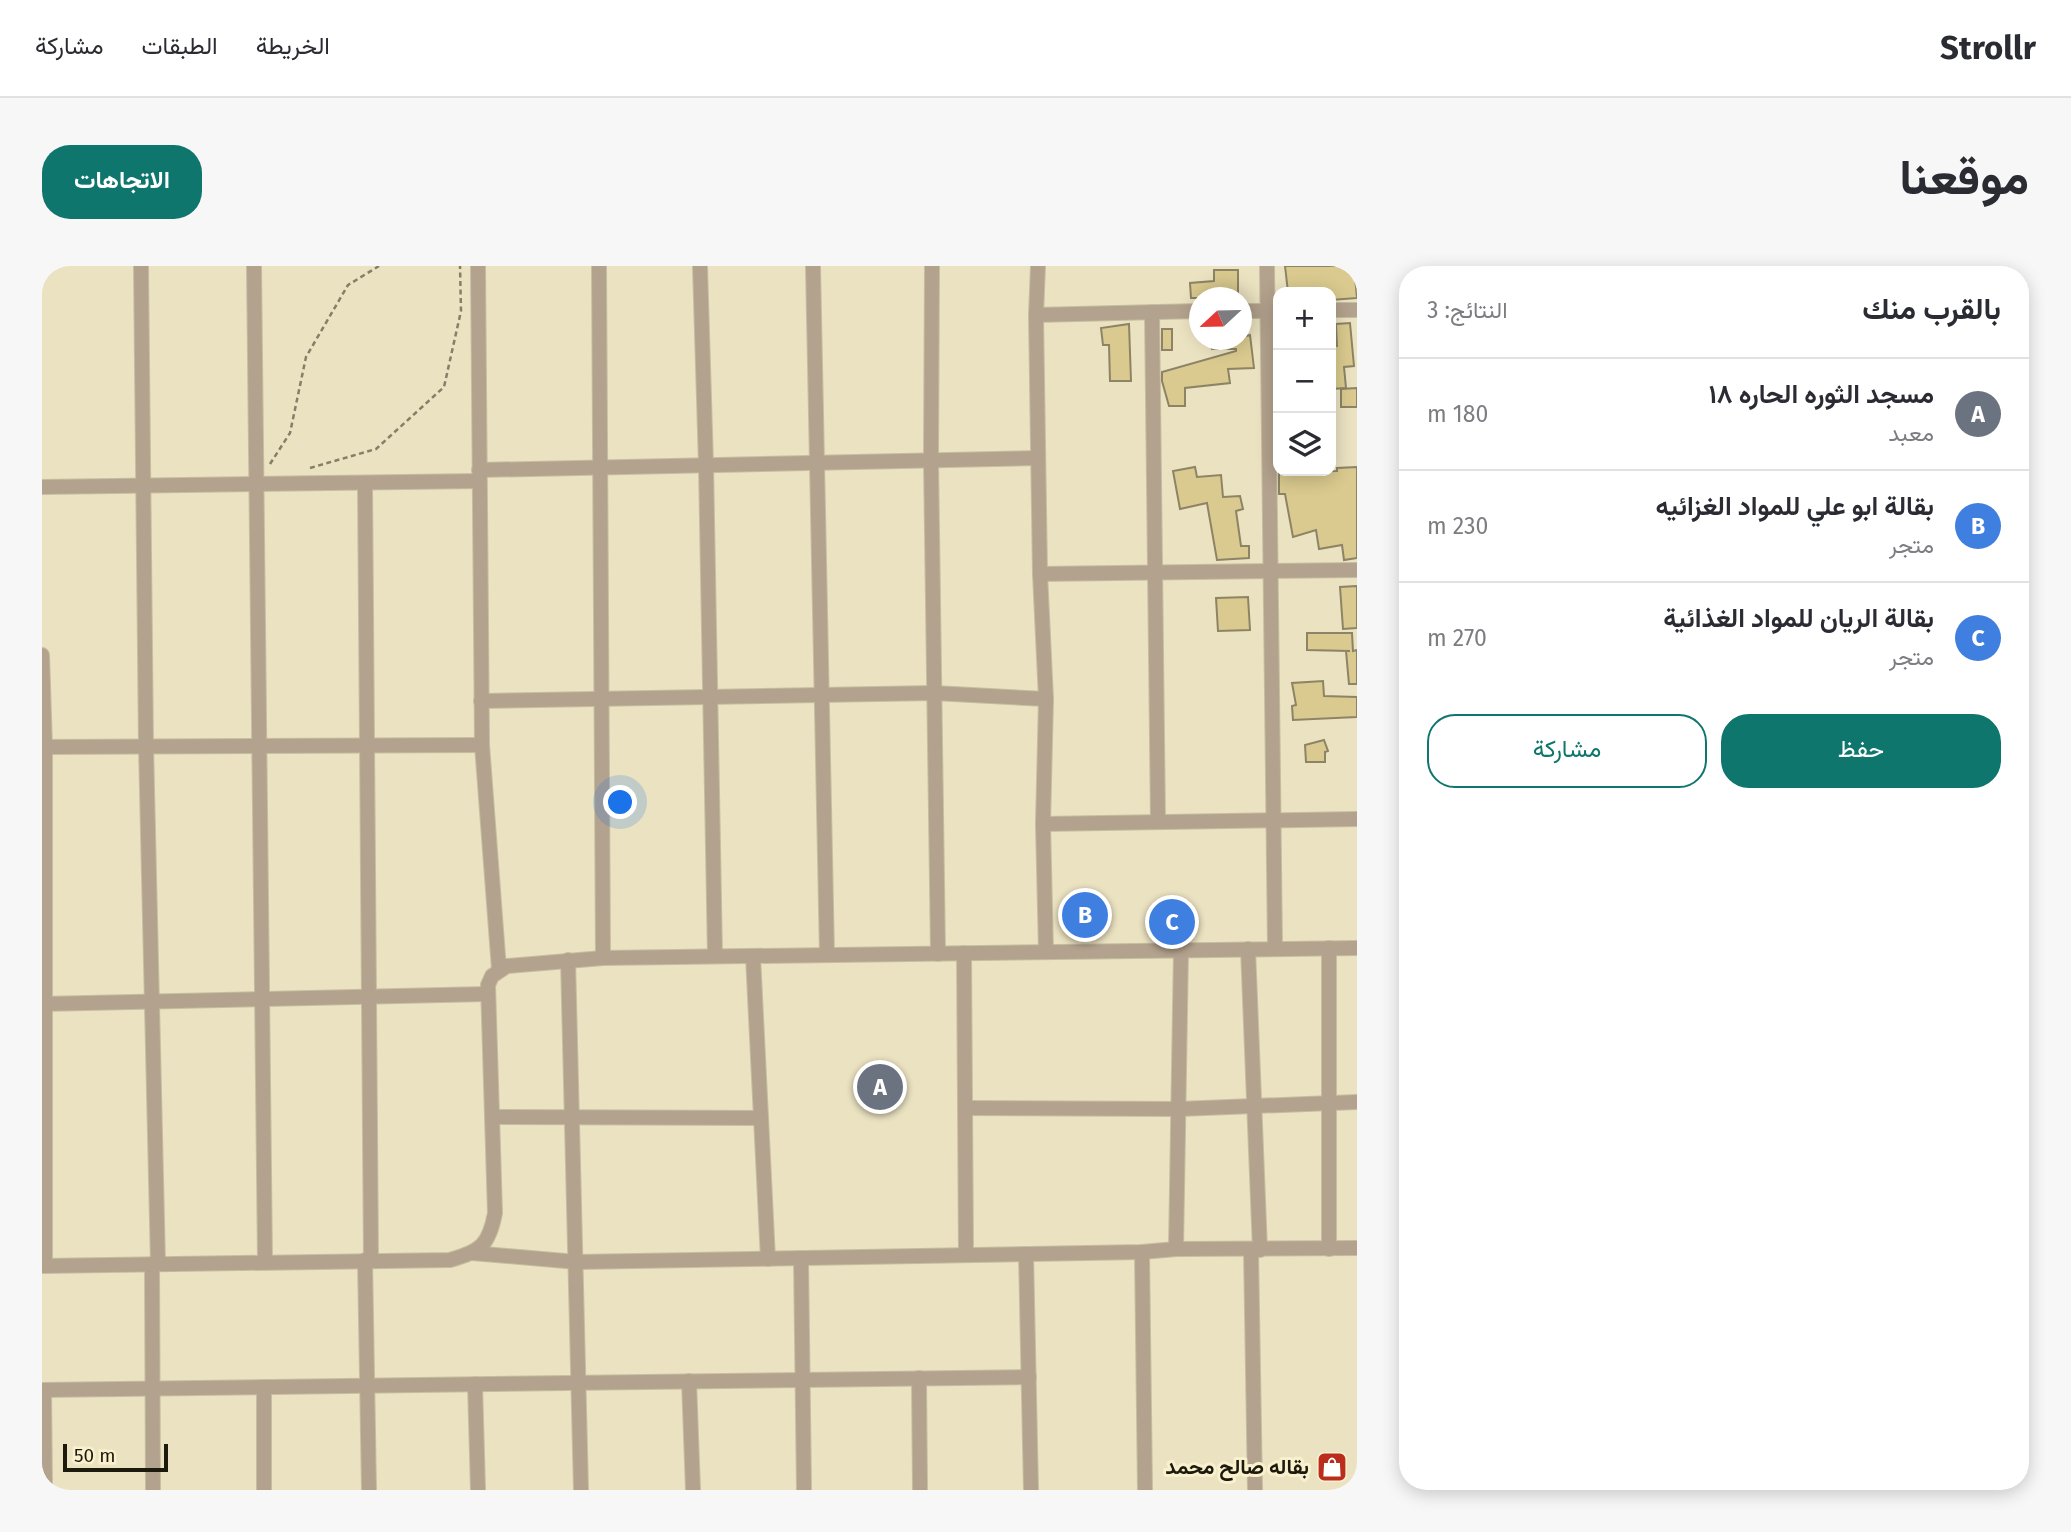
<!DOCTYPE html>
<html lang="ar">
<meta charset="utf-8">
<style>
:root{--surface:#fff;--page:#f7f7f7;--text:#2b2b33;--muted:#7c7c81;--line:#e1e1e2;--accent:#0f766e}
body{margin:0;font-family:"Fira Sans",Vazirmatn,sans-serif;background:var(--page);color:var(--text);direction:rtl}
.controls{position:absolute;right:21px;top:21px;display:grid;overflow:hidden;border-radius:14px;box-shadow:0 4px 18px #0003}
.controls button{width:63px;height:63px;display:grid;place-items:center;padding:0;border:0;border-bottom:2px solid var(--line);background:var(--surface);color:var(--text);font:35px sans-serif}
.compass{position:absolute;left:1147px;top:21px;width:63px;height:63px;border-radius:50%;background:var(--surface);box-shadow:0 4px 18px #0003;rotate:248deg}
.scale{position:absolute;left:21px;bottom:18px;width:105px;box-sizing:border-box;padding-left:7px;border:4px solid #1c190d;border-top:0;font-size:19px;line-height:24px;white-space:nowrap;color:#1c190d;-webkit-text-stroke:5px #f9f0ce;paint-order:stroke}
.you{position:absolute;left:579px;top:537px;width:24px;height:24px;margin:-18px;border:5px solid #fff;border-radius:50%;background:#1a73e8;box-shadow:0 0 0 10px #1a73e833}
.badge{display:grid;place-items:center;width:46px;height:46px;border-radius:50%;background:var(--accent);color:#fff;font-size:23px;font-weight:700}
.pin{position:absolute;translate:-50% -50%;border:4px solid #fff;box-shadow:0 2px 7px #0006}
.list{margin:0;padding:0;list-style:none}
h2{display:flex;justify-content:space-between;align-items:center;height:91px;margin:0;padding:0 28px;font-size:30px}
h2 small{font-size:23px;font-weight:400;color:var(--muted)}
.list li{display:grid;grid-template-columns:46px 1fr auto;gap:21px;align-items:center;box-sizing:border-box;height:112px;padding:0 28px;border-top:2px solid var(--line)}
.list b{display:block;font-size:26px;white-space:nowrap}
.list p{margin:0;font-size:23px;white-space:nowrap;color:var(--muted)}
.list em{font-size:23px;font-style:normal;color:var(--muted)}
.actions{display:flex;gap:14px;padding:21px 28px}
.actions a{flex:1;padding:16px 0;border:2px solid var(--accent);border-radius:28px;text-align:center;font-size:24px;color:var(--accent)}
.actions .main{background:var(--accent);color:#fff}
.icon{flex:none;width:38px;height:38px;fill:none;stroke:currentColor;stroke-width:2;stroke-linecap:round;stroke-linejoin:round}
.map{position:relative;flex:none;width:1315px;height:1224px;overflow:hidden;direction:ltr;border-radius:28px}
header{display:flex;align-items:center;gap:42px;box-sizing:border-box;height:98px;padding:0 35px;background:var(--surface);border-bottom:2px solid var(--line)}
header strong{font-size:33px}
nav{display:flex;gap:38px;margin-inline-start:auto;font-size:24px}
.intro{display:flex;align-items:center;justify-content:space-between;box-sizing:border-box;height:168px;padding:0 42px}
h1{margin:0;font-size:49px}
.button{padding:18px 32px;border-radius:28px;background:var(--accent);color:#fff;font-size:24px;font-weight:700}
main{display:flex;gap:42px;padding:0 42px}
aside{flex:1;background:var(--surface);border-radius:28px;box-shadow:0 4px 18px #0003}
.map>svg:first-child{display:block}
.building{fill:#daca8f;stroke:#8c8465;stroke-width:2}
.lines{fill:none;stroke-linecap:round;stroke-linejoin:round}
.street-casing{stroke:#c6bea1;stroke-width:16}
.path{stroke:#857e68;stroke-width:2.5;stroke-dasharray:5 3.5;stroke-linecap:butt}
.street{stroke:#b3a28d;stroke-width:14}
.labels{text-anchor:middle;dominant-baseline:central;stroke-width:6;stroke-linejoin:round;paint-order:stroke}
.poi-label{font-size:21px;font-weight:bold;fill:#1c190d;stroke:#f9f0ce;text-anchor:end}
</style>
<header>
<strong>Strollr</strong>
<nav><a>الخريطة</a><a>الطبقات</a><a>مشاركة</a></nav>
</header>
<div class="intro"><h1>موقعنا</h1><a class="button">الاتجاهات</a></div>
<main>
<aside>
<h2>بالقرب منك<small>النتائج: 3</small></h2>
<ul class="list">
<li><span class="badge" style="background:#6b7280">A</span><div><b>مسجد الثوره الحاره ١٨</b><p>معبد</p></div><em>180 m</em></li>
<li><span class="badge" style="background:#3f7fe0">B</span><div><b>بقالة ابو علي للمواد الغزائيه</b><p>متجر</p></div><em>230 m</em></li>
<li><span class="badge" style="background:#3f7fe0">C</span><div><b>بقالة الريان للمواد الغذائية</b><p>متجر</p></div><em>270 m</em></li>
</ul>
<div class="actions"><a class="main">حفظ</a><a>مشاركة</a></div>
</aside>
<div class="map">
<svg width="1315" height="1224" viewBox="0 0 1315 1224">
<rect width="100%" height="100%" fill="#ebe2c1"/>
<g class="building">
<path d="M1243,0h69l3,32 -26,2v-8h-43z"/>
<path d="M1172,4h24v28h-47l-1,-15 24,-2z"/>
<path d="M1308,57l4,43 -10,1 2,21 -15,1v-42l6,-1 -1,-22z"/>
<path d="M1087,58l2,57h-21l-1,-36h-6l-2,-17z"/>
<rect x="1120" y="63" width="10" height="21"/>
<path d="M1208,69l4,33 -26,1 2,14 -45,5v18h-16l-7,-25v-9l74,-21v-2h-24l-1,-4 31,-5v-3z"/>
<path d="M1315,122v19h-16v-18z"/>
<path d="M1153,201l2,10 24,-2 2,22 17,-1 3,13 -7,2 5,35h8v12l-32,2 -10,-57 -27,6 -7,-38z"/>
<path d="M1315,201v91l-13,2 -2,-15 -23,4 -3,-19 -23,7 -8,-43h-6v-22l58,-1v-3z"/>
<path d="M1315,320v42l-14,1 -3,-42z"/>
<path d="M1206,331l2,33 -32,1 -2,-33z"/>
<path d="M1265,367h45l1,18 4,-1v34h-8l-3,-33h4l-43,-1z"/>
<path d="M1281,415l1,15 33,1v20l-64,3 -1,-14 4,-1 -4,-22z"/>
<path d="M1282,474l4,11 -3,1v10h-19l-1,-17z"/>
</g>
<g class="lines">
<g class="street-casing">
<g id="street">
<path d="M99,0l5,480 12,518"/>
<path d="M212,0l11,996"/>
<path d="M436,0l4,479 17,224"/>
<path d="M557,0l4,692"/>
<path d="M658,0l6,199 9,491"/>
<path d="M771,0l14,689"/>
<path d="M890,0l-1,195 7,493"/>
<path d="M996,0l-2,49 4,259 6,125 -3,125 3,128"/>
<path d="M1225,0l8,683"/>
<path d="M1289,44h26"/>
<path d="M1199,45h37"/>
<path d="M1110,46l6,510"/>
<path d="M994,49l163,-4"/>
<path d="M437,204l559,-12"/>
<path d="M323,217l6,777"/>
<path d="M0,221l437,-6"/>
<path d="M998,308l317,-4"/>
<path d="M0,389l3,92v519"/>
<path d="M439,435l453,-8 112,6"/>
<path d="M0,481l440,-2"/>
<path d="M1001,558l314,-5"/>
<path d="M1287,682v301"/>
<path d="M1206,683l12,301"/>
<path d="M922,687l2,302"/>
<path d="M711,690l15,303"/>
<path d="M526,694l13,530"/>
<path d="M0,738l445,-10"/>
<path d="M923,842l214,1 178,-7"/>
<path d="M450,851l269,1"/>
<path d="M1134,983l5,-299"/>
<path d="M1209,984l4,240"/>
<path d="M1100,986l3,238"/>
<path d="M430,987l105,9 565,-10 34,-3 181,-1"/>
<path d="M984,988l5,236"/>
<path d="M759,992l3,232"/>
<path d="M323,994l4,230"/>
<path d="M110,998l1,226"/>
<path d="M0,1000l408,-6c31,-9 39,-15 45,-47l-7,-228 4,-9 15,-10 96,-8 754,-10"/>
<path d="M877,1112l1,112"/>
<path d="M647,1115l4,109"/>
<path d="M433,1118l3,106"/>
<path d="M222,1121v103"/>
<path d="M0,1124l987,-13"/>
<path d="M2,1124l1,100"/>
</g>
</g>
<g class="path">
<path d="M228,198l20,-31 16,-76 42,-72 31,-19"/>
<path d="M268,202l66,-19 68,-62 17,-76 -1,-45"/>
</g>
<use href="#street" class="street"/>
</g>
<defs>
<g id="shop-square" transform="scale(1.575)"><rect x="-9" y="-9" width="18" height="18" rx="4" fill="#ba2d1c" stroke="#f9f0ce"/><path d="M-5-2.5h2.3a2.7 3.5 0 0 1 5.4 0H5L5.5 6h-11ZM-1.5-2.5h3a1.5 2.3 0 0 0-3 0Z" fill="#fff"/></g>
</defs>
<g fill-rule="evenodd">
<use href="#shop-square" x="1290" y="1201"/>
</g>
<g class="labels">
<g class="poi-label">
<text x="1267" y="1201">بقاله صالح محمد</text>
</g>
</g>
</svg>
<div class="controls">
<button>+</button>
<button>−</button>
<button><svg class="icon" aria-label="layers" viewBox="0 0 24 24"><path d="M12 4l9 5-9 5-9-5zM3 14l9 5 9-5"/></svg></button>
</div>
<svg class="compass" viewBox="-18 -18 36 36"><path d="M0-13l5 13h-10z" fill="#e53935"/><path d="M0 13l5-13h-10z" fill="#7c7c81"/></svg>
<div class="scale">50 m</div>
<div class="you"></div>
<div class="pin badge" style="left:838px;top:821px;background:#6b7280">A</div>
<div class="pin badge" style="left:1043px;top:649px;background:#3f7fe0">B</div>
<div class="pin badge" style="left:1130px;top:656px;background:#3f7fe0">C</div>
</div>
</main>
